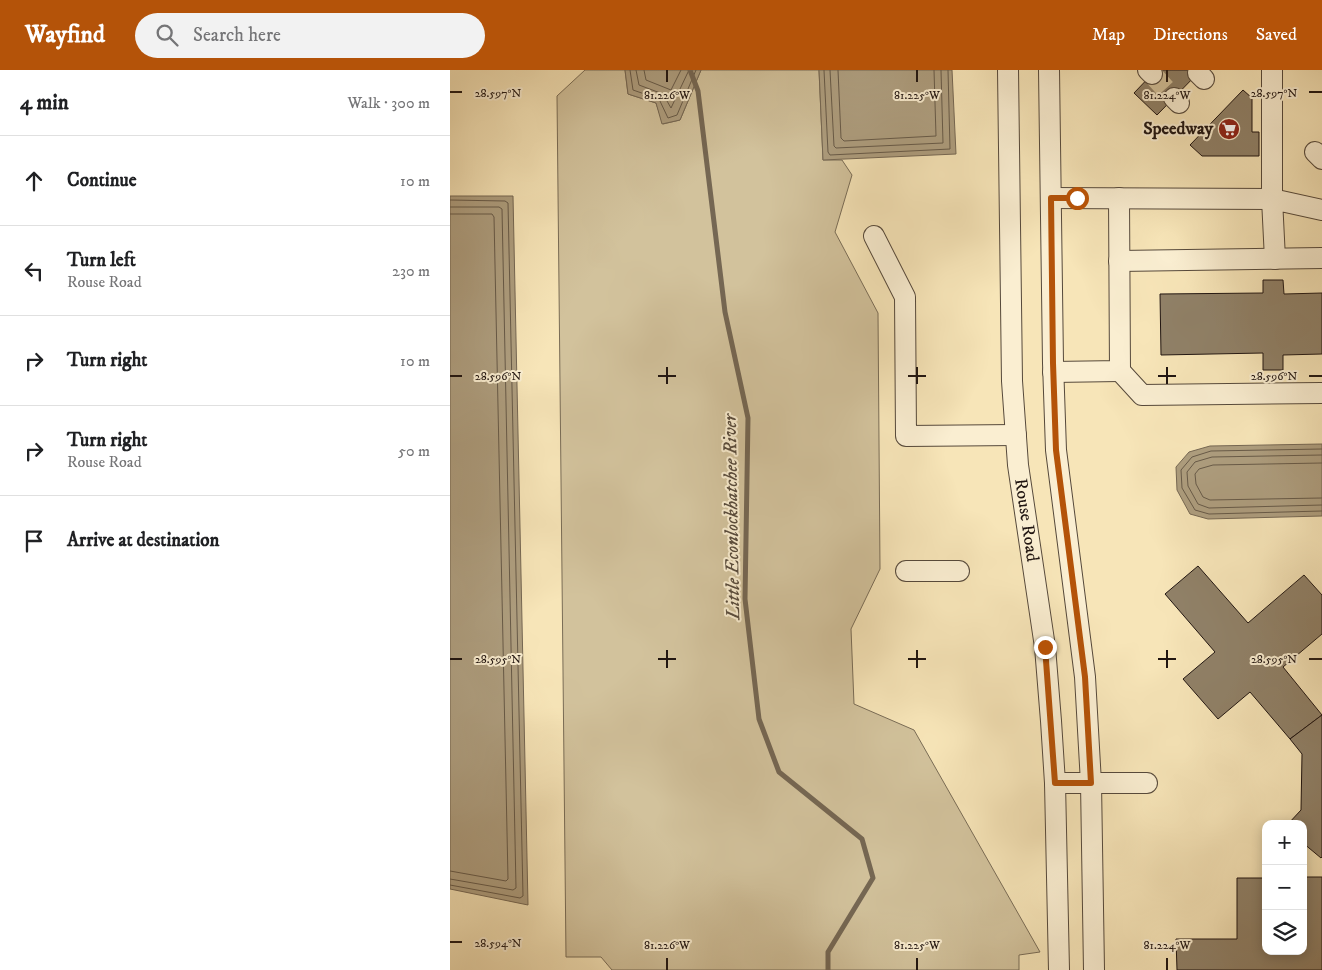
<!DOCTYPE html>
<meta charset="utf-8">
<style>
:root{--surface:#fff;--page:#f2f2f2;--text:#202124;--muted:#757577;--line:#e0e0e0;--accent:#b45309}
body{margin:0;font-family:"IM FELL DW Pica",serif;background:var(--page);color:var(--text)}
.controls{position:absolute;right:15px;bottom:15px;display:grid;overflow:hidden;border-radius:10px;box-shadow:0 2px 12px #0003}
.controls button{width:45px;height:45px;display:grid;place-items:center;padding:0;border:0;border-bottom:1px solid var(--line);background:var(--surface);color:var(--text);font:25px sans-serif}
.stop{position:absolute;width:15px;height:15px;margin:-11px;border:4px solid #b45309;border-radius:50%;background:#fff}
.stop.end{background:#b45309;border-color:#fff;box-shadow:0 1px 5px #0008}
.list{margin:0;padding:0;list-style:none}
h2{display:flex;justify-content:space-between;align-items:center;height:65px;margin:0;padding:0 20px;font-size:21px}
h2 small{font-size:16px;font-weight:400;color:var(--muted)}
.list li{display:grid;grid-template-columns:32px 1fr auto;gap:15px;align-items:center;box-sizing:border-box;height:90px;padding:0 20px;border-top:1px solid var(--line)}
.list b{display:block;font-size:19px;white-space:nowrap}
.list p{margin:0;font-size:16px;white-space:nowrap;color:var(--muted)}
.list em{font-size:16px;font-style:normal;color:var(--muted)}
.icon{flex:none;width:28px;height:28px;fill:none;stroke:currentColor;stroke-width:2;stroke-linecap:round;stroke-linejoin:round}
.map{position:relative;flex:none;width:872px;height:900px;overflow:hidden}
header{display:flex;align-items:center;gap:30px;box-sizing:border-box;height:70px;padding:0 25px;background:var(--accent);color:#fff}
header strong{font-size:24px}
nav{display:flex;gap:28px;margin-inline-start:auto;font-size:18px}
.search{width:350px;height:45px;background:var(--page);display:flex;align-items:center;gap:12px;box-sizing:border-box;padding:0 18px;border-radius:28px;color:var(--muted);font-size:19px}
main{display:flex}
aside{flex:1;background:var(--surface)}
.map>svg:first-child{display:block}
.green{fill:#d2c29c;stroke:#796c56}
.water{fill:#ae9e7f;stroke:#756753}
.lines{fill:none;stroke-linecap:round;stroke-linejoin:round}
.shore{stroke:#675a48;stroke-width:1}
.stream{stroke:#756753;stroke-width:5}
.building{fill:#908168;stroke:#201511}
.minor-tunnel{stroke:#d7c69f;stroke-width:20;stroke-dasharray:20 10;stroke-linecap:butt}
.minor-casing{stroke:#56493b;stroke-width:22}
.minor{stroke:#faeed1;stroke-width:20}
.route{stroke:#b45309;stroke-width:6}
.ticks{fill:none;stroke:#201511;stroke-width:2}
.labels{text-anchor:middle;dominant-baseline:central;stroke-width:4;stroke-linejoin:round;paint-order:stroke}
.poi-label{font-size:18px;font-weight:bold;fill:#201511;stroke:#faeed1;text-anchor:end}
.street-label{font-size:18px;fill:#201511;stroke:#faeed1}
.water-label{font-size:19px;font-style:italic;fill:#594c3d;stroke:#faeed1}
.ticks-label{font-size:12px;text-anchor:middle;fill:#201511;stroke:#faeed1;stroke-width:4;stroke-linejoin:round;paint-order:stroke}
</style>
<header>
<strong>Wayfind</strong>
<div class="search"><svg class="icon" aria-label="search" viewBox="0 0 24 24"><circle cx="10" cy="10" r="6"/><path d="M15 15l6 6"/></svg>Search here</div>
<nav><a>Map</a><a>Directions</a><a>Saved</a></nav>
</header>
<main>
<aside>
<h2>4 min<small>Walk · 300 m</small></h2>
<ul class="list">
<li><svg class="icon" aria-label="ahead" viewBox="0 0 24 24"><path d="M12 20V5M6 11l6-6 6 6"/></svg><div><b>Continue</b></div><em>10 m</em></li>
<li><svg class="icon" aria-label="left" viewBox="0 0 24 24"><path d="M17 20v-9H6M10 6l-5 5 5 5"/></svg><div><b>Turn left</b><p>Rouse Road</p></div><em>230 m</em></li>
<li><svg class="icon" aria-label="right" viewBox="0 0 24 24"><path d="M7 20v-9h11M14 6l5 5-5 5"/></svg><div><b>Turn right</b></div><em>10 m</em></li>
<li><svg class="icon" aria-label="right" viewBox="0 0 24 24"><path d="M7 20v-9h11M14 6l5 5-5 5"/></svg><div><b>Turn right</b><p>Rouse Road</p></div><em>50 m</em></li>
<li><svg class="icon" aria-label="arrive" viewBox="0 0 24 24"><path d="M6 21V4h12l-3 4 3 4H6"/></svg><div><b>Arrive at destination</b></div></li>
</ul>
</aside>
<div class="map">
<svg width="872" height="900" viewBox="0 0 872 900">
<rect width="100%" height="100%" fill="#f7e5b8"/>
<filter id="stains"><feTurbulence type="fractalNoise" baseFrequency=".004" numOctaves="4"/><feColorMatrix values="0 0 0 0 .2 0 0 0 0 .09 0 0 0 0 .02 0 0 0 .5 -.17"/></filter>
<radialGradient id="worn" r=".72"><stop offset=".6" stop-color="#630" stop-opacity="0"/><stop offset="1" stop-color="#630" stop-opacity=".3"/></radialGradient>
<path class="green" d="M135,0h40l3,24 28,9 7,21 17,-4 21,-50h118l4,90h19l10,15 -17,57 43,81 2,256 -29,60 3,75 60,26 126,222 -21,3v15h-407l-11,-13h-35l-9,-861z"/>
<g class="water">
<path d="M175,0h76l-21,50 -18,4 -6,-21 -28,-9z"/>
<path d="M369,0h133l4,84 -133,6z"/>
<path d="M0,126h63l15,709 -78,-16z"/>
<path d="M872,374v72l-114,3 -18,-5 -13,-24 -1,-23 13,-15 21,-6z"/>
</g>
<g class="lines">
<g class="shore">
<path d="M180,0l3,20 26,9 9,19 9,-3 19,-45"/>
<path d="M186,0l3,15 24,9 8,14 18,-38"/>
<path d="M194,0l2,10 25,10 10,-20"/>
<path d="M374,0l4,82 2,3 120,-6 -2,-79"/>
<path d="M380,0l4,76 2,2 107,-5 -2,-73"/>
<path d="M388,0l3,68 3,3 92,-5 -2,-66"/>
<path d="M0,130l55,1 3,2 15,693 -3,2 -70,-13"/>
<path d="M0,137h49l3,2 14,679 -3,2 -63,-11"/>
<path d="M0,144h42l2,3 14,662 -2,2 -56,-10"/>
<path d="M872,379l-111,2 -19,6 -11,13 1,18 13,22 14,4 113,-3"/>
<path d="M872,385l-110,2 -17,5 -8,10 1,14 10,18 11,4 113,-3"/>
<path d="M872,393l-109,2 -14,4 -4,5 1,10 7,13 7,3 112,-2"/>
</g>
<path class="stream" d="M240,0l8,21 27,221 23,106 -3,181 14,120 20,53 83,67 11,39 -45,74v18"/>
</g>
<g class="building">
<path d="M706,0h45l-44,45 -23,-22z"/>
<path d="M793,20l9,8v34h7v24h-57l-12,-11z"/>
<path d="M813,210h20l1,14 38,-1v61l-39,1v15h-20v-17l-102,2 -1,-61 103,-1z"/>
<path d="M748,496l50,57 56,-48 18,20v39l-39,33 39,48 -32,24 -40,-47 -32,27 -35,-40 32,-27 -50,-58z"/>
<path d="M872,645v142l-1,1 -18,-15v-19h-15l13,-14 1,-56 -12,-15z"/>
<path d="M853,807h19v93h-145l-1,-31h61v-61h29v73h37z"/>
</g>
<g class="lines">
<path class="minor-tunnel" d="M702,4l22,24"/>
<g class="minor-casing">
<g id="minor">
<path id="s1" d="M558,0l4,311 6,84 27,182 6,74 4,62 4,187"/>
<path d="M599,0l4,293 3,87 29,227 6,106 3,187"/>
<path d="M698,0l4,4"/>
<path d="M748,3l6,6"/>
<path d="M724,28l5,5"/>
<path d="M865,82l7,7"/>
<path d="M601,128l221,1v-129"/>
<path d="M424,166l31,61 1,139 110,-1"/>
<path d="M825,189l-3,-60 50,11"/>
<path d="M669,191l203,-3"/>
<path d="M670,301l22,24 180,-2"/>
<path d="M603,302l67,-1 -1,-173"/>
<path d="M456,501h53"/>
<path d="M605,713h92"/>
</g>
</g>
<use href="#minor" class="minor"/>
</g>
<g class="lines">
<path class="route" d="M595,577l10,136h36l-6,-106 -29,-227 -3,-87 -2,-165h26"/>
</g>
<path class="ticks" d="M217,0v12M467,0v12M717,0v12M0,22h12M859,22h13M217,297v17M467,297v17M717,297v17M0,306h12M208,306h18M458,306h18M708,306h18M859,306h13M217,580v18M467,580v18M717,580v18M0,589h12M208,589h18M458,589h18M708,589h18M859,589h13M0,872h12M217,888v12M467,888v12M717,888v12"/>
<defs>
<g id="supermarket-disc" transform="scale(1.125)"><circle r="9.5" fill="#8f2418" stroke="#faeed1"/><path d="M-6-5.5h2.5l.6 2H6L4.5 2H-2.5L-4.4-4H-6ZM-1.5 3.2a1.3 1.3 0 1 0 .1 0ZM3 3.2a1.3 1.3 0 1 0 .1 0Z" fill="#fff"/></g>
</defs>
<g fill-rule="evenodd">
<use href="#supermarket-disc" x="779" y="59"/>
</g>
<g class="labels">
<g class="poi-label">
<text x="763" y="59">Speedway</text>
</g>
<g class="street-label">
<text stroke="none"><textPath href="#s1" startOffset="451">Rouse Road</textPath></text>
</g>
<g class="water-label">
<text transform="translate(282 447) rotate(-91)">Little Econlockhatchee River</text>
</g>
</g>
<g class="ticks-label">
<text x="48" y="27">28.597°N</text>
<text x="824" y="27">28.597°N</text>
<text x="217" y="29">81.226°W</text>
<text x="467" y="29">81.225°W</text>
<text x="717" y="29">81.224°W</text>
<text x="48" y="310">28.596°N</text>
<text x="824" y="310">28.596°N</text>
<text x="48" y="593">28.595°N</text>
<text x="824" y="593">28.595°N</text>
<text x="48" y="877">28.594°N</text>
<text x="217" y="879">81.226°W</text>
<text x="467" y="879">81.225°W</text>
<text x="717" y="879">81.224°W</text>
</g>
<rect width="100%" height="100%" filter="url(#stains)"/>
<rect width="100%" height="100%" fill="url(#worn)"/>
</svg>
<div class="controls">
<button>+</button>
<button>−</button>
<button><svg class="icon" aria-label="layers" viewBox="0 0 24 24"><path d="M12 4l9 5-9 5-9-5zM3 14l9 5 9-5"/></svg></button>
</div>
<div class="stop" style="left:627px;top:128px"></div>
<div class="stop end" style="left:595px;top:577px"></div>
</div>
</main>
